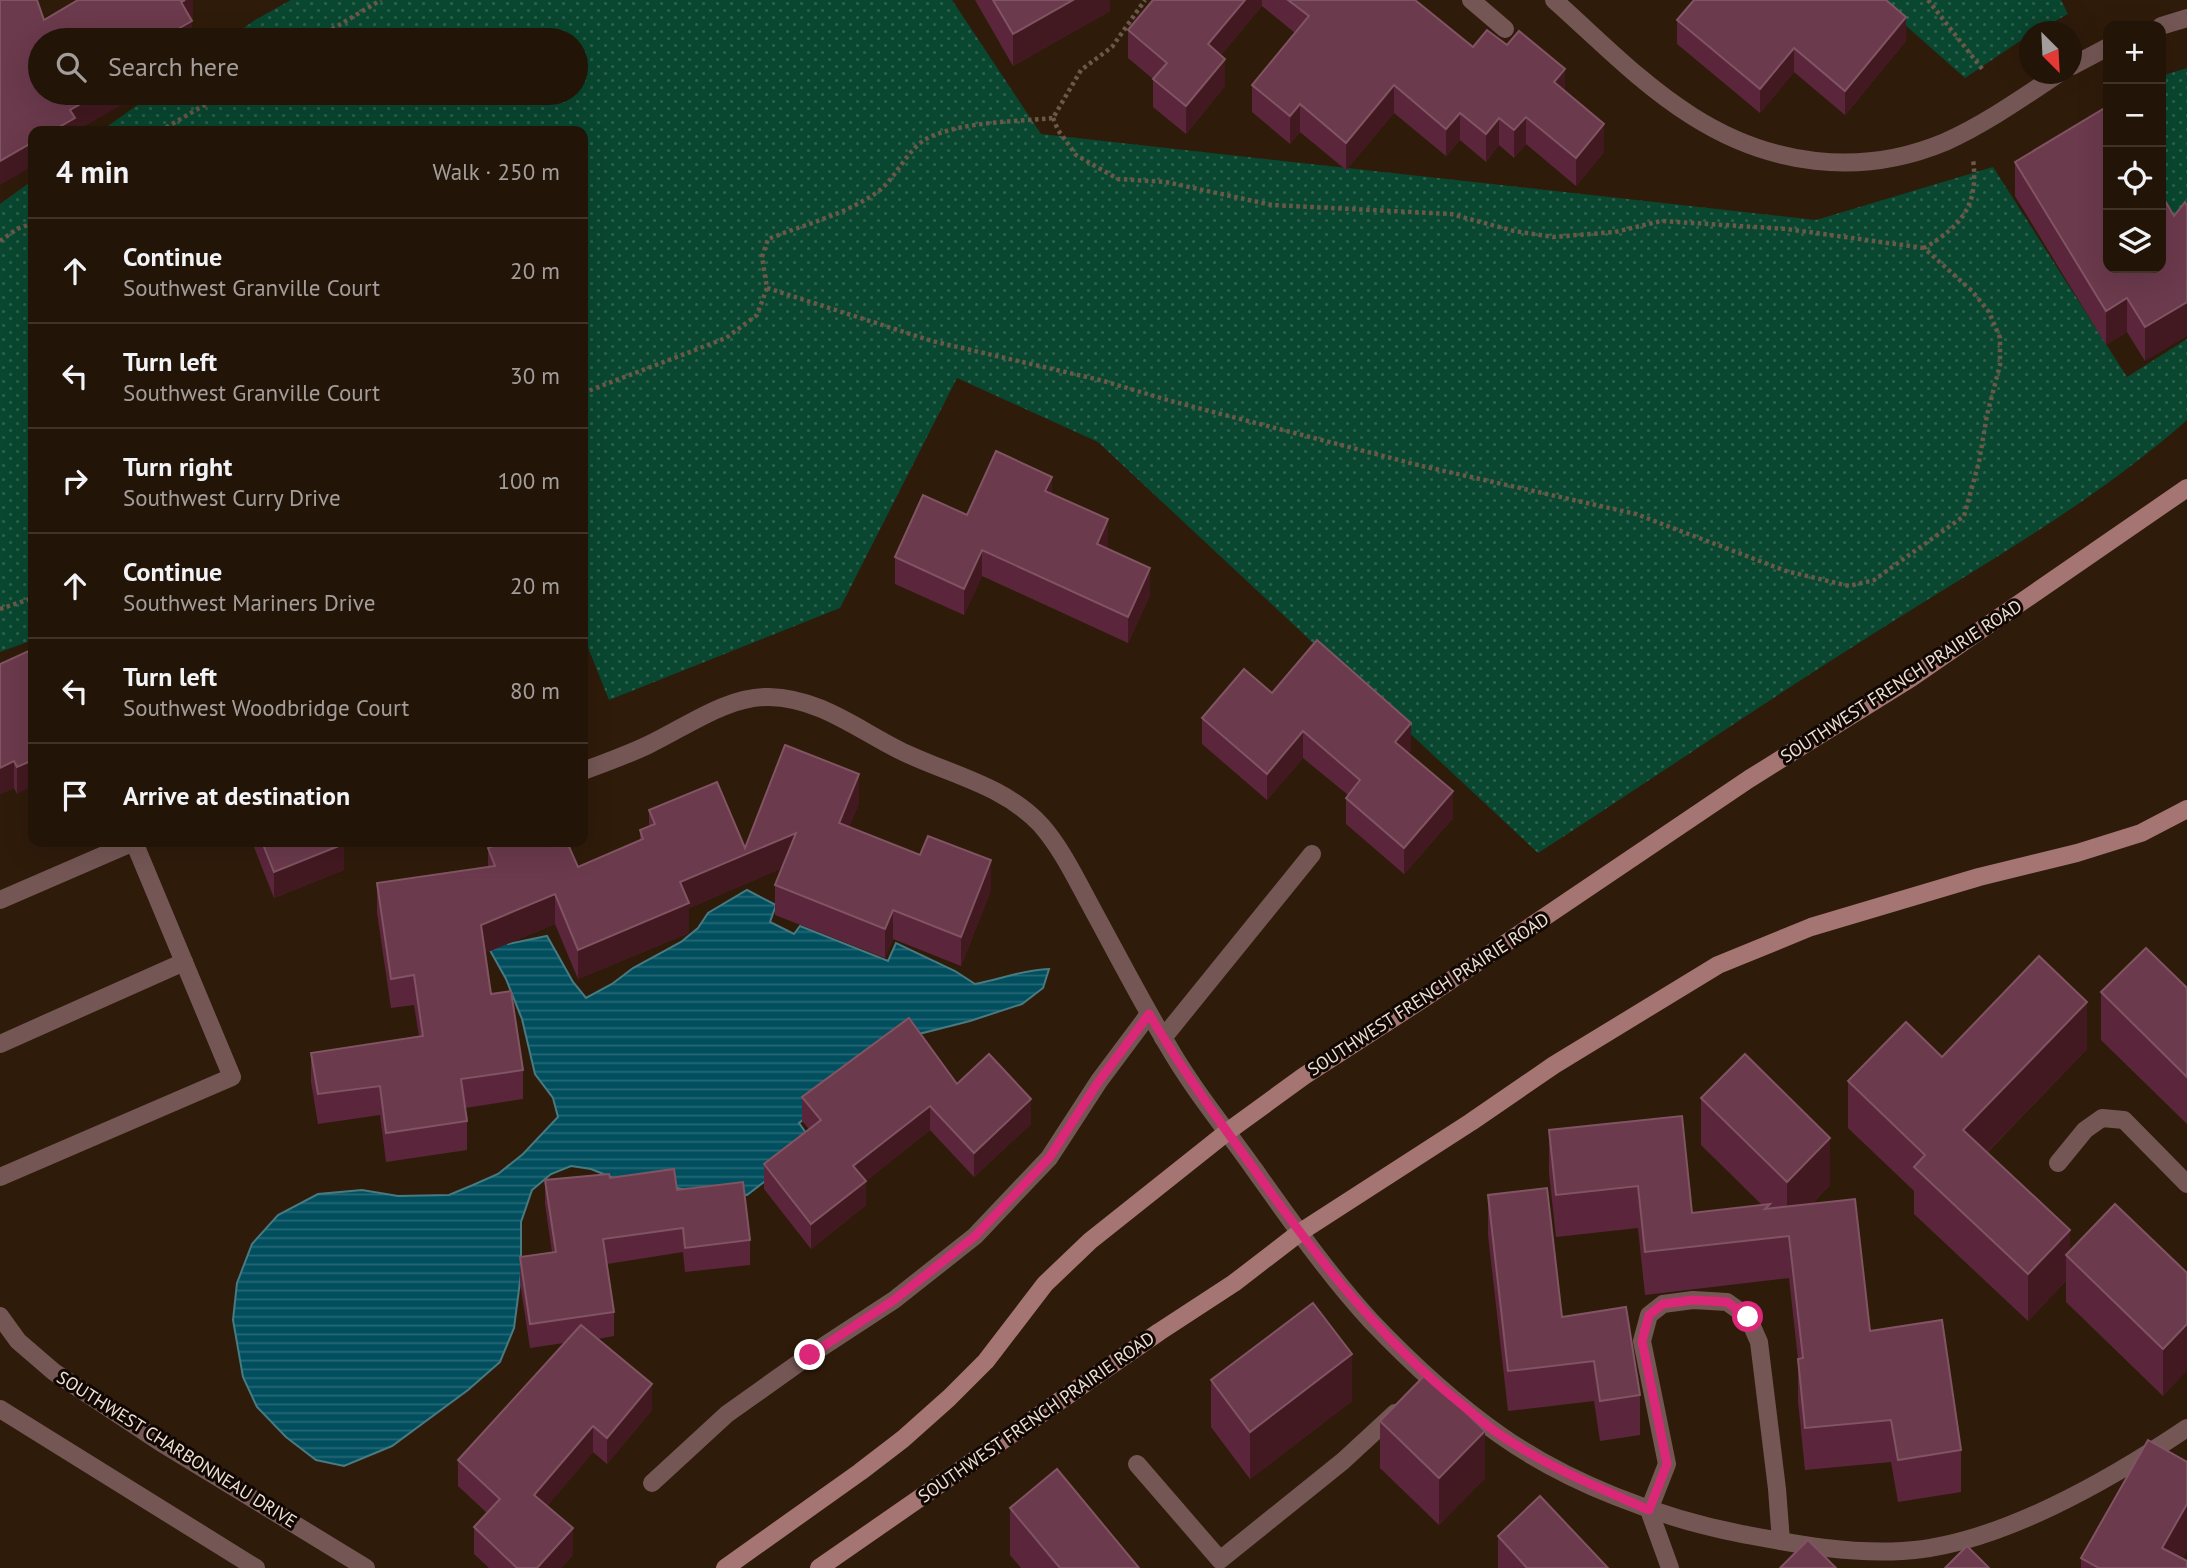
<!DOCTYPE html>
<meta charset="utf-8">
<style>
:root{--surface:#231408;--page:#2f2116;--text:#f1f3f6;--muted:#a39e9c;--line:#403329}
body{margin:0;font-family:"PT Sans",sans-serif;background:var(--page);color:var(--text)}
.controls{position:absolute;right:21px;top:21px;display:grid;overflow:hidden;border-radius:14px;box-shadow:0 7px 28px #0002}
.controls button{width:63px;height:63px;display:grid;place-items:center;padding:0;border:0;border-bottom:2px solid var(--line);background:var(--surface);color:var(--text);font:35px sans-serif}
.compass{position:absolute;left:2019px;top:21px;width:63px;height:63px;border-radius:50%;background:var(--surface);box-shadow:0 7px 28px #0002;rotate:156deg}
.stop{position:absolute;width:21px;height:21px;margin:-16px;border:5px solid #db2777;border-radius:50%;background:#fff}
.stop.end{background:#db2777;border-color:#fff;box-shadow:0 2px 7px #0008}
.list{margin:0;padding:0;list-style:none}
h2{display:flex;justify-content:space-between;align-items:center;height:91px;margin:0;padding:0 28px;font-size:30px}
h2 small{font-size:23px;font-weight:400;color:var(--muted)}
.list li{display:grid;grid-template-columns:46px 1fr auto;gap:21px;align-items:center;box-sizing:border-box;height:105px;padding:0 28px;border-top:2px solid var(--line)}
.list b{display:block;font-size:26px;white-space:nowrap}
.list p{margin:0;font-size:23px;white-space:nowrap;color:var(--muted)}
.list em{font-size:23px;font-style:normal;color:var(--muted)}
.icon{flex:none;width:38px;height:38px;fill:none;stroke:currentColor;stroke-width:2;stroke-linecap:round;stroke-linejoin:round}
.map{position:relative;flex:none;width:2187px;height:1568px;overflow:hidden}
.search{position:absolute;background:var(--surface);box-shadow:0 7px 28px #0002;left:28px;top:28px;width:560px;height:77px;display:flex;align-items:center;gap:18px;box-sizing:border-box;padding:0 24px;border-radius:38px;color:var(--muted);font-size:26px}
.panel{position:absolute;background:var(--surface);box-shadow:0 7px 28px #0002;left:28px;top:126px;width:560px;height:721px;border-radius:14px}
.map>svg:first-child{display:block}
.grass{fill:url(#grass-dots)}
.water{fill:url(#water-rules);stroke:#487a82;stroke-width:2}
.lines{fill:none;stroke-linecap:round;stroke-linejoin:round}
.path{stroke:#6a5849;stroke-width:4.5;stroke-dasharray:3.5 3.5;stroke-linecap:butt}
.lane{stroke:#745755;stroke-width:18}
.street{stroke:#745755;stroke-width:18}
.secondary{stroke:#a47572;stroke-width:18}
.wall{fill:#5b263c}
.shaded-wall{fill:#431921}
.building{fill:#6b3a4c;stroke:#805462;stroke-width:2}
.route{stroke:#db2777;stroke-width:9}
.labels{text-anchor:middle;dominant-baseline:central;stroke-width:6;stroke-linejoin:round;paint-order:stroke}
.street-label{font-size:18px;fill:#efe0d6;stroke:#110803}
</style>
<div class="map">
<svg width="2187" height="1568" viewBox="0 0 2187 1568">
<defs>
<pattern id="grass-dots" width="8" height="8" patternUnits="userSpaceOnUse" patternTransform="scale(1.75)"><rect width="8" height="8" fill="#094730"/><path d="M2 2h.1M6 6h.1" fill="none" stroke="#2d614d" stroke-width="1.8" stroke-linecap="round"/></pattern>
<pattern id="water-rules" width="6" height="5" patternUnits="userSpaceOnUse" patternTransform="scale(1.75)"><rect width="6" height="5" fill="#014f5e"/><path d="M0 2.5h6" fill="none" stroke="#266874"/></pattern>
</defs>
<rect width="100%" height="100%" fill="#2f1b0a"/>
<g class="grass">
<path d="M291,0h661l89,134 775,86 177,-53 134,210 60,-38v81c-94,83 -205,145 -311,212 -114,72 -225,148 -338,221l-440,-411 -141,-64 -117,230 -231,92 -26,-65v-504h-482l53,-38h422v-53h-349l28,-20z"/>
<path d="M1877,0h184l7,14 -31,17 -7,1 -1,3 -64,43z"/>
<path d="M2187,68v189l-26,-41v-140z"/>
<path d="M33,180v460l-33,12v-448z"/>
</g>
<path class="water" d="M747,890l29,15 -6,17 24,12 6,-8 88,35 8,-18 59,28 20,13c26,-5 47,-14 74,-15l-6,19 -21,16 -52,17 -55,14 -116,88 12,17 -39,36 -25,19 -33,1 -46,-10 -30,2 -47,-19 -20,-3 -20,8 -19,16 -11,32v52l-7,54 -14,34 -32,28 -76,56 -48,20 -28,-6 -30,-23 -29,-30 -14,-30 -10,-57 4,-37 15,-39 26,-29 40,-21 44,-4 36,6 51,-1 24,-10 25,-11 25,-20 35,-37 -5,-19 -18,-24 -13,-55 -16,-40 -24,-43 10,-35 16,43 39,-8 26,46 13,16 26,-14 21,-16 48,-26 17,-14 10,-15z"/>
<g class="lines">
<g class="path">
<path d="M1928,0l55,70"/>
<path d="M314,40l67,-40"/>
<path d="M1053,118l5,12 18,25 42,24 48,3 106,23 179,9 63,17 39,6 62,-5 46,-11 126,8 137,19"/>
<path d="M160,131l65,-38"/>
<path d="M0,241l17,-12 16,-6"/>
<path d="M767,288l165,53 172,40 67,20 251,65 214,48 150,57 63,15 25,-6 90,-64 15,-54 8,-47 13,-50v-27l-11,-26 -17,-21 -48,-43c38,-22 55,-43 49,-89"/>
<path d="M583,393l143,-55 31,-23 10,-27 -5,-31 6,-18c35,-14 76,-24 108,-46 21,-14 31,-47 56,-57 37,-15 82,-14 121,-18l28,-48 31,-23 33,-47"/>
<path d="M0,609l33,-11"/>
</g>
<g class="lane">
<path d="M1471,0l34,29"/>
<path d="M0,900l134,-58 98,235 -232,100"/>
<path d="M1163,1038l149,-184"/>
<path d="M0,1044l184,-82"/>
<path d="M2058,1163l27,-33 17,-12 22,2 63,64"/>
<path d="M1137,1464l83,96 123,-99 52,-48"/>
<path d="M1649,1510l18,-46 -25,-123 7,-26 14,-11 30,-4 34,2 21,15 11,25 18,147 4,52"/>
</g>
<g class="street">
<path d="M1554,0c44,39 87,84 138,116 77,49 167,62 253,26 40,-18 77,-44 113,-68"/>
<path d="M2161,26l26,-8"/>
<path d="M2072,66l36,-19"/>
<path d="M583,771c22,-8 44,-16 65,-26 38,-18 79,-49 121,-48 50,1 88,32 130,53 48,24 104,34 142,75 22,25 37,58 53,87 24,44 47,89 73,132 25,44 58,84 87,125 37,52 74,105 117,152 39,41 82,81 129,114 68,48 160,83 242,99 54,10 104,20 160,17 94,-5 208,-71 285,-123"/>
<path d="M0,1316l18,25 36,31 106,70 206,126"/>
<path d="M0,1409l256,159"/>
<path d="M652,1483l75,-69 83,-59 84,-55 81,-64 74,-78 50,-77 50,-67"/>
<path d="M1649,1510l21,58"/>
</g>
<g class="secondary">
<path d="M725,1568l135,-96 43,-33 46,-41 37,-37 59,-77 45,-43 137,-109 77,-56 122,-79 323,-218 162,-101 276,-190"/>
<path d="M819,1568l340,-236 75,-49 65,-50 172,-111 83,-57 164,-100 93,-38 168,-50 98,-24 64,-20 46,-24"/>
</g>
</g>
<g class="wall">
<path d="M975,0h135v11l-97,55z"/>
<path d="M1153,0h262l58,47 92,45 39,60 -28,34 -50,-42 -12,14 -15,-13 -13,17 -26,-22 -14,16 -52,-43 -48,57 -46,-38 -10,12 -38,-32v-27l43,-52 -33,-27 -41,49 4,31 -39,48 -33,-27v-28l-25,-21v-28z"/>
<path d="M1677,20l229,21 -61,74 -51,-43 -34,41 -83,-69z"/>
<path d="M2015,162l159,54 -29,145 -18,-29 -21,13 -91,-149z"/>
<path d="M1052,494l56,52 -2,2 44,47 -22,48 -146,-67 -18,39 -69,-31v-27l72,-42z"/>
<path d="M33,649l-16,145 -3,-6 -14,6z"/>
<path d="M1272,693l139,57 -3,3 45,65 -49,56 -58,-50v-26l2,-3 -45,-37 -36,42 -65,-56v-26z"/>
<path d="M859,803l-10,24 142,63 -30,76 -68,-27 -8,19 -110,-43v-30l7,-17 -93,40v25l-111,46 -23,-55 -70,29 6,41 32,76v29l-58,9 2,13v29l-81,12 -6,-47 -62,9 -7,-42v-29l108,-17 -5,-31 -23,3 -14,-95v-30l111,-16v-19l57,-2 33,21 62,-26v-11l9,-4v-16l96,38z"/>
<path d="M252,842h91l1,28 -70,28z"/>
<path d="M2187,988v136l-86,-84v-48z"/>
<path d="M2087,1049l-100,104 83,99 117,21 -24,123 -97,-94v-21l-38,40 -114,-107v-23l-66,-63v-47l94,-24z"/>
<path d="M957,1084l74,40 -57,53 -44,-47 -64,51v24l-55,44 -47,-60v-25l45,-35 -7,-8v-24z"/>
<path d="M1701,1098l129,87 -18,19 58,127 91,119v42l-63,10 -7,-40 -86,8 -7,-69v-42l-9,-81 -144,17 -7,-67 -82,9 -7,-64v-43l143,83 70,-8 -61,-60z"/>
<path d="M610,1178l67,12 73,50v25l-65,7 -2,-20 -76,12 7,48v24l-16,3 54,71 -45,54 -14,-12 -46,54 26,49 -12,13h-72l-15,-14v-27l13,-14 -29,-27v-26l106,-117 -34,5 -10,-66v-25l32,-5 -7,-48v-24z"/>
<path d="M1488,1195l74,122 78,78v40l-40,6 -6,-40 -86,10 -20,-176z"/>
<path d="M1211,1380l141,21 -102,78 -39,-52z"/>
<path d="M1380,1421l105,57 -46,47 -59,-57z"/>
<path d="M1010,1508l129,60h-118l-11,-13z"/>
<path d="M1498,1536l110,32h-110z"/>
<path d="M2187,1551l-5,8 5,9h-106v-10z"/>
</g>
<g class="shaded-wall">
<path d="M185,0h8v20l-12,7v-25z"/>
<path d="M1073,0h37v11l-97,55v-32z"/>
<path d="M1245,0h17v6l-54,65v-27z"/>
<path d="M1906,17v24l-61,74v-24z"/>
<path d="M192,21v19h-28v-3z"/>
<path d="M1794,48v24l-34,41v-24z"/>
<path d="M1225,59v27l-39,48v-28z"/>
<path d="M1565,69v27l-11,-14z"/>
<path d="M1394,85v28l-48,57v-27z"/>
<path d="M100,93h43l-67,38h-24l18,-21z"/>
<path d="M1300,104v28l-10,12v-28z"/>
<path d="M1460,113v27l-14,16v-27z"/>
<path d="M1526,117v27l-12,14v-28z"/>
<path d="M1499,118v27l-13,17v-28z"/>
<path d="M1604,124v28l-28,34v-28z"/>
<path d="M33,142v24l-33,19v-24z"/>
<path d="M2127,298v34l-21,13v-34z"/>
<path d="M2187,302v34l-42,25v-34z"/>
<path d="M1052,477v26l-7,-12z"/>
<path d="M1108,519v27l-11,24v-26z"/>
<path d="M982,550v26l-18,39v-26z"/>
<path d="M1150,568v27l-22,48v-26z"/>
<path d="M1411,723v27l-16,19v-27z"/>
<path d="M1303,731v27l-36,42v-26z"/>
<path d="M33,760v26l-16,8v-27z"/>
<path d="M14,761v27l-14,6v-26z"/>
<path d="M859,774v29l-20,49v-29z"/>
<path d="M1453,791v27l-49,56v-26z"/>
<path d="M796,833v29l-107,46v25l-111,46v-29l102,-68z"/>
<path d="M344,844v26l-70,28v-26z"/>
<path d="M991,860v30l-30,76v-29z"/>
<path d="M555,894v30l-74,31v-30z"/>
<path d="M893,910v29l-8,19v-29z"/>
<path d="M2087,1002v47l-124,128v-47z"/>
<path d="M1031,1099v25l-57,53v-24z"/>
<path d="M930,1106v24l-64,51v24l-55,44v-25l42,-58z"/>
<path d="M1830,1138v47l-43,44v-47z"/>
<path d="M2070,1230v29l-4,-4v26l-38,40v-47z"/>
<path d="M2187,1324v47l-24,25v-47z"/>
<path d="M1352,1354v47l-102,78v-47z"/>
<path d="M652,1384v26l-45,54v-26z"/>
<path d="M593,1426v26l-59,70v-27z"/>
<path d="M1485,1431v47l-46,47v-47z"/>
<path d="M2187,1504v47l-10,17 -15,-20z"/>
<path d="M573,1528v27l-12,13h-24z"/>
</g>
<g class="building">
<path d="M0,0h37l7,20 34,-20h107l-4,2 11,19 -28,16 1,3h-125v53h60l-30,17 5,8 -23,13h-19v11l-33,19z"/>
<path d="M993,0h80l-60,34z"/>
<path d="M1153,0h92l-37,44 17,15 -39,47 -33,-27 14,-16 -39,-33z"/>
<path d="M1288,0h127l58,47 14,-17 20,15 12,-14 46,38 -11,13 50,42 -28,34 -50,-41 -12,13 -15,-12 -13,16 -26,-21 -14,16 -52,-44 -48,58 -46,-39 -10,12 -38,-31 57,-69z"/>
<path d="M1694,0h192l20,17 -61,74 -51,-43 -34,41 -83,-69z"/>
<path d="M2108,106v162h53v-74l13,22 11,-14 2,4v96l-42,25 -18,-29 -21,13 -91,-149z"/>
<path d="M996,451l56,26 -7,14 63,28 -11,25 53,24 -22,49 -146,-67 -18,39 -69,-32 28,-62 44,20z"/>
<path d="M1317,640l94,83 -16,19 58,49 -49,57 -58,-50 14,-18 -57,-49 -36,43 -65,-56 42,-49 28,24z"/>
<path d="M33,649v111l-16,7 -3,-6 -14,7v-104z"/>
<path d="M785,745l74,29 -20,49 81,32 8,-19 63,24 -30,77 -68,-27 -8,19 -110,-44 21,-52 -116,49 9,21 -111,47 -23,-56 -74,31 10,69 20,-3 12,79 -62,9 6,42 -81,12 -6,-47 -62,8 -7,-41 112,-17 -9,-61 -23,4 -14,-96 118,-17 -7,-18 14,-6h41l2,4 9,-4h13l11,25 65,-28 -3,-9 15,-6 -6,-14 68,-28 28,66z"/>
<path d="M262,842h81l1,2 -70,28z"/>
<path d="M2146,948l41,40v89l-86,-85z"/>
<path d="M2039,956l48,46 -124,128 107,100 -42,44 -114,-107 11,-12 -77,-74 58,-59 36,35z"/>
<path d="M909,1018l48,66 32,-30 42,45 -57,54 -44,-47 -77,60 13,15 -55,43 -47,-60 57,-44 -19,-23z"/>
<path d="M1745,1054l85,84 -43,44 -86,-84z"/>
<path d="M1682,1116l10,97 78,-9 -5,5 90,-10 15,132 72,-11 19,130 -63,10 -7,-40 -86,8 -7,-69 5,-1 -14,-122 -144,16 -7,-66 -82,9 -7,-65z"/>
<path d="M674,1169l3,21 66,-8 7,58 -65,8 -2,-20 -80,11 11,73 -84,12 -10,-67 36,-5 -11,-72 64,-6 1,4z"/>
<path d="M1547,1188l15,129 64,-10 14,88 -40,6 -6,-40 -86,10 -20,-176z"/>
<path d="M2115,1204l72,69v51l-24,25 -97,-94z"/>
<path d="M1313,1303l39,51 -102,78 -39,-52z"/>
<path d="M581,1325l71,59 -45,54 -14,-12 -59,69 39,33 -36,40h-20l-43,-41 26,-28 -42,-39z"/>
<path d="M1426,1374l59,57 -46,47 -59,-57z"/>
<path d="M2148,1440l39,22v42l-25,44 25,13v7h-88l-18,-10z"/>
<path d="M1057,1469l82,99h-79l-50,-60z"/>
<path d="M1540,1496l68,72h-81l-29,-32z"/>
<path d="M1808,1540l28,28h-56z"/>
<path d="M1967,1546l22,22h-44z"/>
</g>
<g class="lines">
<path class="route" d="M810,1355l84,-55 81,-64 74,-78 50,-77 50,-67c32,54 68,104 105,155 60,85 124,168 206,234 14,11 27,24 42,33 46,31 97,52 147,74l18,-46 -25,-123 7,-26 14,-11 30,-4 34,2 21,15"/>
</g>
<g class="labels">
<g class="street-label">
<text transform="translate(1901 681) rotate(-33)">SOUTHWEST FRENCH PRAIRIE ROAD</text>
<text transform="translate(1428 994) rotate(-33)">SOUTHWEST FRENCH PRAIRIE ROAD</text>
<text transform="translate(1036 1417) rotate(-35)">SOUTHWEST FRENCH PRAIRIE ROAD</text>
<text transform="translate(177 1449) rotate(32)">SOUTHWEST CHARBONNEAU DRIVE</text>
</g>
</g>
</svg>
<div class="controls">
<button>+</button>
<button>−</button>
<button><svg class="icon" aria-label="locate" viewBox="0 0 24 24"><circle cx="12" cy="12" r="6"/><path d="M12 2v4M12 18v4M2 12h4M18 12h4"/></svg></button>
<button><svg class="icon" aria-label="layers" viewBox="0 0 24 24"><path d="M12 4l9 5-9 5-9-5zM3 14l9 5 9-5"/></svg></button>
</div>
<svg class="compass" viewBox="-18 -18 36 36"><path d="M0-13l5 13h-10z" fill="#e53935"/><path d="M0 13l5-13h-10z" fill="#a39e9c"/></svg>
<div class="stop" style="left:1748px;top:1317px"></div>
<div class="stop end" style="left:810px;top:1355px"></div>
<div class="search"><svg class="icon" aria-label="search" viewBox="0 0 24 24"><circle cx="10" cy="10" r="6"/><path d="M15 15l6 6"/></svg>Search here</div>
<section class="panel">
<h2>4 min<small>Walk · 250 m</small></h2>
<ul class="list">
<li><svg class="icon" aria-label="ahead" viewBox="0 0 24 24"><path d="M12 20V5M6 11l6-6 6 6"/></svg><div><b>Continue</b><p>Southwest Granville Court</p></div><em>20 m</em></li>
<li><svg class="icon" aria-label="left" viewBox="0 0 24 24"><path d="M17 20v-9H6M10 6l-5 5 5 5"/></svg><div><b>Turn left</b><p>Southwest Granville Court</p></div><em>30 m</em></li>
<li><svg class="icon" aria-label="right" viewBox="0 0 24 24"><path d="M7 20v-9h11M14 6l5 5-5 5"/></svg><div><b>Turn right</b><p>Southwest Curry Drive</p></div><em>100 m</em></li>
<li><svg class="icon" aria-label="ahead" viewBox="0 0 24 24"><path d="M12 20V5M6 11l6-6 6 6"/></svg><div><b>Continue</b><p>Southwest Mariners Drive</p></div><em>20 m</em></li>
<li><svg class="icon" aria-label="left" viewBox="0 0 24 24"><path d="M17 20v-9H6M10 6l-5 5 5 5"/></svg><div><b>Turn left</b><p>Southwest Woodbridge Court</p></div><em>80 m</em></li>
<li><svg class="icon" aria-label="arrive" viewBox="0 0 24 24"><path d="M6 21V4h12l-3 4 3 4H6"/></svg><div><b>Arrive at destination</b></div></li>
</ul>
</section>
</div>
